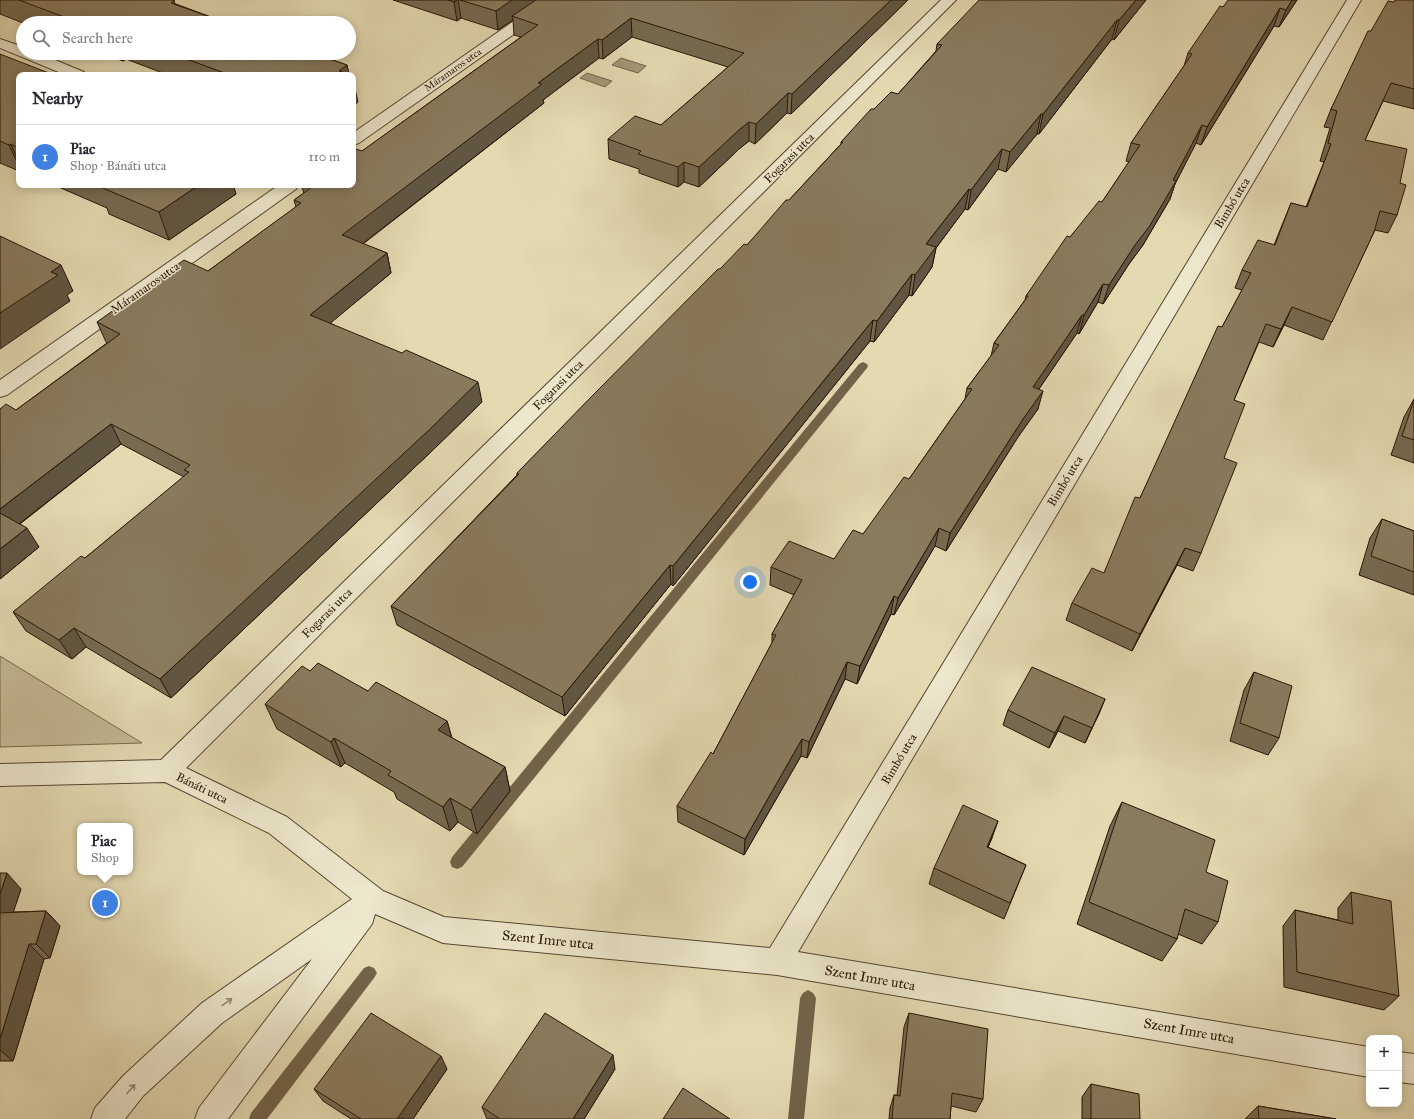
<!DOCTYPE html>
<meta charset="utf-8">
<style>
:root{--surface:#fff;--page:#f7f7f7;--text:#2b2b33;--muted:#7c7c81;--line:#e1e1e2;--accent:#0b8043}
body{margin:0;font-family:"IM FELL Great Primer",serif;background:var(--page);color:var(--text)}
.controls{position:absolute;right:12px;bottom:12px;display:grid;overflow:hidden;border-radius:8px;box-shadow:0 2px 10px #0003}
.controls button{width:36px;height:36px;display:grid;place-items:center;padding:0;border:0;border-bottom:1px solid var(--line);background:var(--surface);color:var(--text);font:20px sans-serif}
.you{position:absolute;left:750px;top:582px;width:14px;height:14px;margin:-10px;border:3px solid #fff;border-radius:50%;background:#1a73e8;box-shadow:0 0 0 6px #1a73e833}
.badge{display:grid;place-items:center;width:26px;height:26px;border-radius:50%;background:var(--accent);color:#fff;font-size:13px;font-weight:700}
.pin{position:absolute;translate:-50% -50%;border:2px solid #fff;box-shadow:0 1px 4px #0006}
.popup{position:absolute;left:77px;top:823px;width:56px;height:52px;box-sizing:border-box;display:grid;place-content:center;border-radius:8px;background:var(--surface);filter:drop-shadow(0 1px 3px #0005);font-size:13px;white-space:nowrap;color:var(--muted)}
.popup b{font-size:15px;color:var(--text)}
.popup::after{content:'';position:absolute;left:50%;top:100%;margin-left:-8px;border:8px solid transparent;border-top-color:var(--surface)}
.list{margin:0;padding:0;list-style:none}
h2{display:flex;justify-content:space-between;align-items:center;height:52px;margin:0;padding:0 16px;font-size:17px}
h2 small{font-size:13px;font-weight:400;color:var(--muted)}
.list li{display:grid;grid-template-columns:26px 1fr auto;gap:12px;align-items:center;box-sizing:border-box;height:64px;padding:0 16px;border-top:1px solid var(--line)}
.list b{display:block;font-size:15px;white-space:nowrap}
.list p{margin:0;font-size:13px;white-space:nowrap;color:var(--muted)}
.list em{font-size:13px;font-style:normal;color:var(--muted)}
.icon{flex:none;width:22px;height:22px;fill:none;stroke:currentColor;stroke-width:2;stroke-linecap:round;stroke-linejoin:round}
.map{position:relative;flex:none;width:1414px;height:1119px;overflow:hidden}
.search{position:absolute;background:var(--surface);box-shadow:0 2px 10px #0003;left:16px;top:16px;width:340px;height:44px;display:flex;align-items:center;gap:10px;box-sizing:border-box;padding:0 14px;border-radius:22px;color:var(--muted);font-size:15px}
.panel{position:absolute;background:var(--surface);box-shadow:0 2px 10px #0003;left:16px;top:72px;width:340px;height:116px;border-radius:8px}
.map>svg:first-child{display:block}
.green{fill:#c4b994;stroke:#76674c}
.water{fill:#a49777;stroke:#726349}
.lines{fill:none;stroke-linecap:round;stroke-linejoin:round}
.stream{fill:#726349;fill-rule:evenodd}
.minor-casing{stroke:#564630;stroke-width:2}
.minor{fill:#ede7cd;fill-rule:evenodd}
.wall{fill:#766a51;stroke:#271504}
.shaded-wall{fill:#605642;stroke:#271504}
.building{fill:#897b5e;stroke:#271504}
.oneway{stroke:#948873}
.labels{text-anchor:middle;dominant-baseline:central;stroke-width:3;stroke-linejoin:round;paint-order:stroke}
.far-street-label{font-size:10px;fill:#271504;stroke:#ede7cd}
.street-label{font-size:12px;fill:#271504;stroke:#ede7cd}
.near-street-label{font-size:14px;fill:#271504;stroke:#ede7cd}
</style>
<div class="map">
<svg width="1414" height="1119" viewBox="0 0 1414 1119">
<rect width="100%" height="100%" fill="#e4dab2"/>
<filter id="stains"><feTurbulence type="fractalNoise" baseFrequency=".005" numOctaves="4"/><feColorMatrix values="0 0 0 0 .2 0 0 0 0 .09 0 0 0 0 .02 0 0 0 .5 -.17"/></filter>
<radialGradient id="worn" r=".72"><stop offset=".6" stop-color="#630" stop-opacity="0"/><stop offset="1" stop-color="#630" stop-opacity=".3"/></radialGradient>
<path class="green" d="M0,656l142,87 -142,4z"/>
<g class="water">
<path d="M621,58l25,8 -8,7 -26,-8z"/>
<path d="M587,73l25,8 -7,6 -25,-9z"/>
</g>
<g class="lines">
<g class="stream">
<path d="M863,362l4,2 1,2 -1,2 -405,499 -5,2 -5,-2 -2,-5 2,-5 407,-493z"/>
<path d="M369,966l5,2 3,5 -3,5 -107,141h-18l2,-6 113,-145z"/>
<path d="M808,990l5,3 3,5 -12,121h-16l12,-121 3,-5z"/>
</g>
<g class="minor-casing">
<g id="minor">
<path d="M544,0h16l-2,3 -199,140 -6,2v-12z"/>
<path d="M941,0h15l-770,768 101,49 96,74 61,26 326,31 577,-948h14l-563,952 571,95v30l-592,-102 -334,-32 -68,-29 -3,10 -144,195h-33l4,-11 113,-149 -90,64 -79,73 -18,23h-34l4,-11 28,-32 79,-73 150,-104 -83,-66 -104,-51 -165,4v-22l161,-4z"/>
<path d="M0,39l23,8v6h15l46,19 3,3h-21l-66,-27z"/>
<path d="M279,185h19l-2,4 -289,206 -7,2v-17z"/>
<path d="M1399,1052l15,2v30l-15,-2z"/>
</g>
</g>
<use href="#minor" class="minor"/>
</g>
<g class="wall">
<path d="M0,0h172l4,4 51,19h-204l-23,-9z"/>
<path d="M393,0h515l-117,114 -4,-1 -32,31 -6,-3 -10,8 -40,38 -15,-5 -6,5 -39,-14v-4l-30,-10 -1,-20 53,-14 67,-58 -96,-30 -29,22 -4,-1 -56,42 1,3 -181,141 24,9 4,20 -61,50 152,79 -48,47 -263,249 -85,-51 -14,12 -46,-28 -13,-19 72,-54 99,-81 -63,-33 -101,80 19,23 -39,32 16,-169 91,-67 -1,-1 -9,-20 111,-51 88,-64 -2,-7 10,-7 -3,-8h52l9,-34 159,-114 -7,-2 -1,-15 -15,10 -37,-12 -4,3z"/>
<path d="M1146,0l-32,40 -2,-1 -73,95h-2l-31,38 -8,-3 -30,41 -3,-1 -29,39 -4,19 -20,29 -3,-1 -35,47 -4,-1 -197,245 -2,-2 -106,132 -168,-91 -6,-19 126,-131v-2l203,-204 27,-24 42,-45 52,-56v-2l33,-33 24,-15 38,-43 1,-7z"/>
<path d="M1297,0l-18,27 -5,-1 -73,119 -5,-2 -21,41 -5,15 -27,46 -14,19 -26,40 -5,-2 -19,32 -2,-1 -38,56 -1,20 -20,28 -72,114 -11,-5 -41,69 -3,-1 -34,70 -12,-5 -38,79 -6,-2 -57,99 -66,-33 -1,-16 36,-52 59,-111v-9l22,-39 -24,-10 1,-18 63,-8 29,-25 46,-55 56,-80 2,-11 24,-32 3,-13 31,-43 1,-4 44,-59 32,-35 27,-40 -3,-1 5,-18 53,-77 4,-13 35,-46z"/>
<path d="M1414,0v109l-31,-8 -18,39 35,43 -3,32 -9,18 -13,-3 -52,110 -39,-15 -11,22 -14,-5 -25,58 -10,58 -23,95 -8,18 -16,-6 -45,86 -66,-31 6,-17 32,-30 118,-246 20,-37 -7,-2 7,-18 32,-25 17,-42 15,4 18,-45 -4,-1 10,-33 -6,-1 7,-18 40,-78 23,-29z"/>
<path d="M101,53h211l35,12 2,10h2h-183l-42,-16 -3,2z"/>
<path d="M0,54l19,21v96l-19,-8z"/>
<path d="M54,185h179l3,9 -67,46 -60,-26 -2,-6z"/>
<path d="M1414,399v64l-23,-8 13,-38z"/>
<path d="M1382,519l32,12v64l-55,-20 11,-37z"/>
<path d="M310,671l58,20 79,30 5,17 53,29 5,24 -33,43 -19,-12 -8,9 -53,-32 -3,-7 -49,-29 -4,4 -64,-38 -12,-25z"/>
<path d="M1254,672l25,66 -11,17 -38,-14 14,-51z"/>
<path d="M1105,699l-20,44 -27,-12 -9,17 -46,-23 5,-15z"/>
<path d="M1122,802l84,70 12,50 -16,22 -24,-10 -1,5 -15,22 -85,-37 33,-98z"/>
<path d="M992,838l-4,9 38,18 -22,54 -75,-35 5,-16z"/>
<path d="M0,873l21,16 -8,23 33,-1 14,15 -10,32 -6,1 -31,102h-13z"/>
<path d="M1351,892l48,104 -15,14 -100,-23 -1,-61 12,-16 43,10v-12z"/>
<path d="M909,1013l74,86 -7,13 -25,-6 -1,13h-61l1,-11 4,-13h3l7,-68z"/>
<path d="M447,1069l-34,50h-62l-28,-18 -9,-12z"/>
<path d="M615,1069l-31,50h-97l-5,-12z"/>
<path d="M1091,1084l49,35h-58v-22z"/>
<path d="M1258,1106l78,13h-91z"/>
</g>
<g class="shaded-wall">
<path d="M457,0h1l3,18 -4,3 -3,-19z"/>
<path d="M512,0h29l-29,16 1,4 -15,10 -2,-19z"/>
<path d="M891,0h17l-117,114 1,-20z"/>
<path d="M1136,0h10l-32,40 5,-20z"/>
<path d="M1292,0h5l-18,27 7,-17z"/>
<path d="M1280,8l-6,18 -73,119 6,-18z"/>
<path d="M631,18l1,19 -29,22 -1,-19z"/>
<path d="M1117,20l-5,19 -73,95 4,-20z"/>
<path d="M598,39l1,19 -56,42 1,3 -196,152 -6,-20 196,-152z"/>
<path d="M120,53h4l2,6 -3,2z"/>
<path d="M347,65l2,10 -10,-4z"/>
<path d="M353,80l5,22 -5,4z"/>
<path d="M788,93l-1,20 -32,31 1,-20z"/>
<path d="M1041,114l-4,20 -31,38 4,-20z"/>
<path d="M749,122v19l-10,8 -40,38v-20l41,-38z"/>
<path d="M1202,125l-6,18 -21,41 -5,15 -27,46 -14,19 -26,40 6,-19 64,-105z"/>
<path d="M11,144l8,18v4l-10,-21z"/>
<path d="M1002,149l-4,20 -30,41 3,-20z"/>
<path d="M684,162v20l-6,5v-20z"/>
<path d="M199,185h34l3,9 -67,46 -10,-28z"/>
<path d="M969,189l-4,20 -29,39 -4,19 -20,29 3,-21 11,-31z"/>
<path d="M387,253l4,20 -75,62 -6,-20z"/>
<path d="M61,265l12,26 -6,4 3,6 -70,48v-36l51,-41z"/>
<path d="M912,274l-3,21 -35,47 3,-21z"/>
<path d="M1103,284l-5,18 -19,32 5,-19z"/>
<path d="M1292,307l-8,18 -11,22 8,-18z"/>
<path d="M1082,315l-5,18 -49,72 5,-18z"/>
<path d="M873,320l-3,21 -197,245v-20z"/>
<path d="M478,382l4,20 -48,47 -263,249 -11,-19z"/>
<path d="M1043,391l-5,18 -20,28 -72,114 4,-18 73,-114z"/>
<path d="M111,424l10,20 -111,87 -10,-15v-7z"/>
<path d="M27,528l12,19 -39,32v-30z"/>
<path d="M939,528l-4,18 -41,69 4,-17z"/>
<path d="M1185,548l-8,17 -45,86 8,-17z"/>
<path d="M670,565l1,19 -106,132 -3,-19z"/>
<path d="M894,596l-3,18 -34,70 3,-18z"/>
<path d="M74,628l12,19 -14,12 -13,-19z"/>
<path d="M847,662l-2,17 -38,79 2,-16z"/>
<path d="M1105,699l-6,15 -14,29 7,-15z"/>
<path d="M1064,716l-6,15 -9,17 6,-15z"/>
<path d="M447,721l7,25 -16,-16z"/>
<path d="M334,738l11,25 -4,4 -10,-25z"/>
<path d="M802,739l-1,17 -57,99 1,-16z"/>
<path d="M505,767l5,24 -33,43 -6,-24z"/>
<path d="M450,798l8,24 -8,9 -7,-24z"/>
<path d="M998,821l-6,17 -11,25 6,-16z"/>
<path d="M7,873l14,16 -13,39 -8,-8v-26z"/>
<path d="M46,911l14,15 -10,32 -14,-14z"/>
<path d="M29,944l15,15 -31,102 -13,-11v-11z"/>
<path d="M613,1055l2,14 -31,50h-11z"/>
<path d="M441,1056l6,13 -34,50h-16z"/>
</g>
<g class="building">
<path d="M19,0h153l3,1 -4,2 56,20h-147z"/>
<path d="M448,0h9l-3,2z"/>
<path d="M460,0h52l-16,11z"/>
<path d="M536,0h355l-99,94 -4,-1 -32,31 -7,-2 -9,7 -41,38 -15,-5 -6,5 -40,-13 3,-3 -33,-12 27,-23 26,9 83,-72 -113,-35 -29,22 -4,-1 -60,44 4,1 -200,151 45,18 -77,62 92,38 4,-3 72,32 -49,48 -269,249 -86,-51 -15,12 -46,-28 68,-56 4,2 104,-86 -5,-2 6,-5 -79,-41 -111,85v-100l6,-5 10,6 104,-76 -23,-12 87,-62 24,11 93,-68 -7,-3 21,-15h-1h39v-37l9,3 176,-126 -26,-9z"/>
<path d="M979,0h157l-17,20h-2l-74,94h-2l-31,38 -8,-3 -31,41 -2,-1 -43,55 10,3 -21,28 -3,-1 -35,47 -4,-1 -200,246 -3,-1 -108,132 -171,-91 128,-132 -2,-1 77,-79 124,-125h2l24,-25 3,1 39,-45h3l54,-58h-2l30,-33h3l17,-17 7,2 44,-49 -5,-1z"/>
<path d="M1228,0h64l-6,10 -6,-2 -73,119 -5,-2 -29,55 3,1 -27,46 -14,18 -26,40 -6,-1 -19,31h-2l-49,72 10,4 -20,28 -73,114 -11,-5 -41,70 -4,-2 -34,70 -13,-4 -38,80 -7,-3 -57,100 -68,-33 34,-54 2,2 63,-119 -4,-1 30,-54 -31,-13 18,-26 45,18 19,-29 10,4 41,-57 5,2 63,-90 -5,-1 32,-43 -5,-2 34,-47h-2l41,-60 3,1 29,-36 3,1 38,-57 -9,-2 61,-89 -4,-1 32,-47 3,1z"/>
<path d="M1395,0h19v89l-23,-6 -26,57 42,9 -7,34 6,2 -9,30 -17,-4 -6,21 -42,90 -40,-15 -11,22 -15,-5 -32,76 11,4 -21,54 13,5 -36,90 -16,-5 -45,86 -68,-31 20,-35 12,5 31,-76 5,1 78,-172 4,1 29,-54 -9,-3 16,-30 17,5 16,-42 16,4 24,-63 -3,-1 9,-32 -6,-2 37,-78h3l17,-30 6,1z"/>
<path d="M170,53h142l35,12 -8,6 12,4h-121z"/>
<path d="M0,54l54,21h-35v73l-8,-4 -2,1 -9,-4z"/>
<path d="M100,185h99l-40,27 -61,-26z"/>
<path d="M0,236l61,29 -10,7 7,3 -58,38z"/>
<path d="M1414,400v40l-12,-4z"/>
<path d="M0,513l27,15 -27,21z"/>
<path d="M1382,519l32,12v41l-43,-16z"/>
<path d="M318,663l50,28 8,-9 71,39 -9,9 67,37 -34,43 -21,-12 -7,9 -55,-32 3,-4 -57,-33 -3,4 -66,-38 37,-38 8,5z"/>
<path d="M1032,667l73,32 -13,29 -28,-12 -9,17 -47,-23z"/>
<path d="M1254,672l38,14 -13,52 -39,-15z"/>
<path d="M1122,802l93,38 -9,32 22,9 -10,41 -33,-13 -8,30 -88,-37z"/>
<path d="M963,805l35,16 -11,26 39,18 -16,38 -76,-35z"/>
<path d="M0,873h7l-7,21z"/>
<path d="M1351,892l40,9 8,95 -102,-24 -2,-62 58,14z"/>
<path d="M46,911l-10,33h-7l-29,95v-126z"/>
<path d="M371,1013l70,43 -44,63h-36l-47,-30z"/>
<path d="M545,1013l68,42 -40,64h-73l-18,-12z"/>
<path d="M909,1013l79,16 -5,70 -31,-6 -2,26h-58l2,-24 6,1z"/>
<path d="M1091,1084l48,10 1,25h-49z"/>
<path d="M683,1088l47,31h-67z"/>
<path d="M1258,1106l78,13h-77z"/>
</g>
<defs><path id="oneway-shaft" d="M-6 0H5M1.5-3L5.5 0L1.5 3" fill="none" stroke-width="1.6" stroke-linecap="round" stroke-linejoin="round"/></defs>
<g class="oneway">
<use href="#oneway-shaft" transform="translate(227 1002) rotate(-35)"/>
<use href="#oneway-shaft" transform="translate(131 1089) rotate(-49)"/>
</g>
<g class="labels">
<g class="far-street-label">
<text transform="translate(453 70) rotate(-35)">Máramaros utca</text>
</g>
<g class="street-label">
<text transform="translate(789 158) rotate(-45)">Fogarasi utca</text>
<text transform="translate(1232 203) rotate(-59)">Bimbó utca</text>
<text transform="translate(145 288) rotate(-35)">Máramaros utca</text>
<text transform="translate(558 385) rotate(-45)">Fogarasi utca</text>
<text transform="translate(1065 481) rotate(-59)">Bimbó utca</text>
<text transform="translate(327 613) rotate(-45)">Fogarasi utca</text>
<text transform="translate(899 759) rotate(-59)">Bimbó utca</text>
<text transform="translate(202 788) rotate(26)">Bánáti utca</text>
</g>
<g class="near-street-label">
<text transform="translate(548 940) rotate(6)">Szent Imre utca</text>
<text transform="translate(870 978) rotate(10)">Szent Imre utca</text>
<text transform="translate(1189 1031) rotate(10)">Szent Imre utca</text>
</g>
</g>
<rect width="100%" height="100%" filter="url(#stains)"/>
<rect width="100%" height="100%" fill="url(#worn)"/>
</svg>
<div class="controls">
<button>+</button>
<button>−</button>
</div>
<div class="you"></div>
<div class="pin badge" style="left:105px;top:903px;background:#3f7fe0">1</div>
<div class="popup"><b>Piac</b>Shop</div>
<div class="search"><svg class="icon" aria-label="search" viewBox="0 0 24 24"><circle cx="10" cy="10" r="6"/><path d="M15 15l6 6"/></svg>Search here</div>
<section class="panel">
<h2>Nearby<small></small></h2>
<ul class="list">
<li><span class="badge" style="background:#3f7fe0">1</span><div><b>Piac</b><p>Shop · Bánáti utca</p></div><em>110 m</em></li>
</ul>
</section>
</div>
